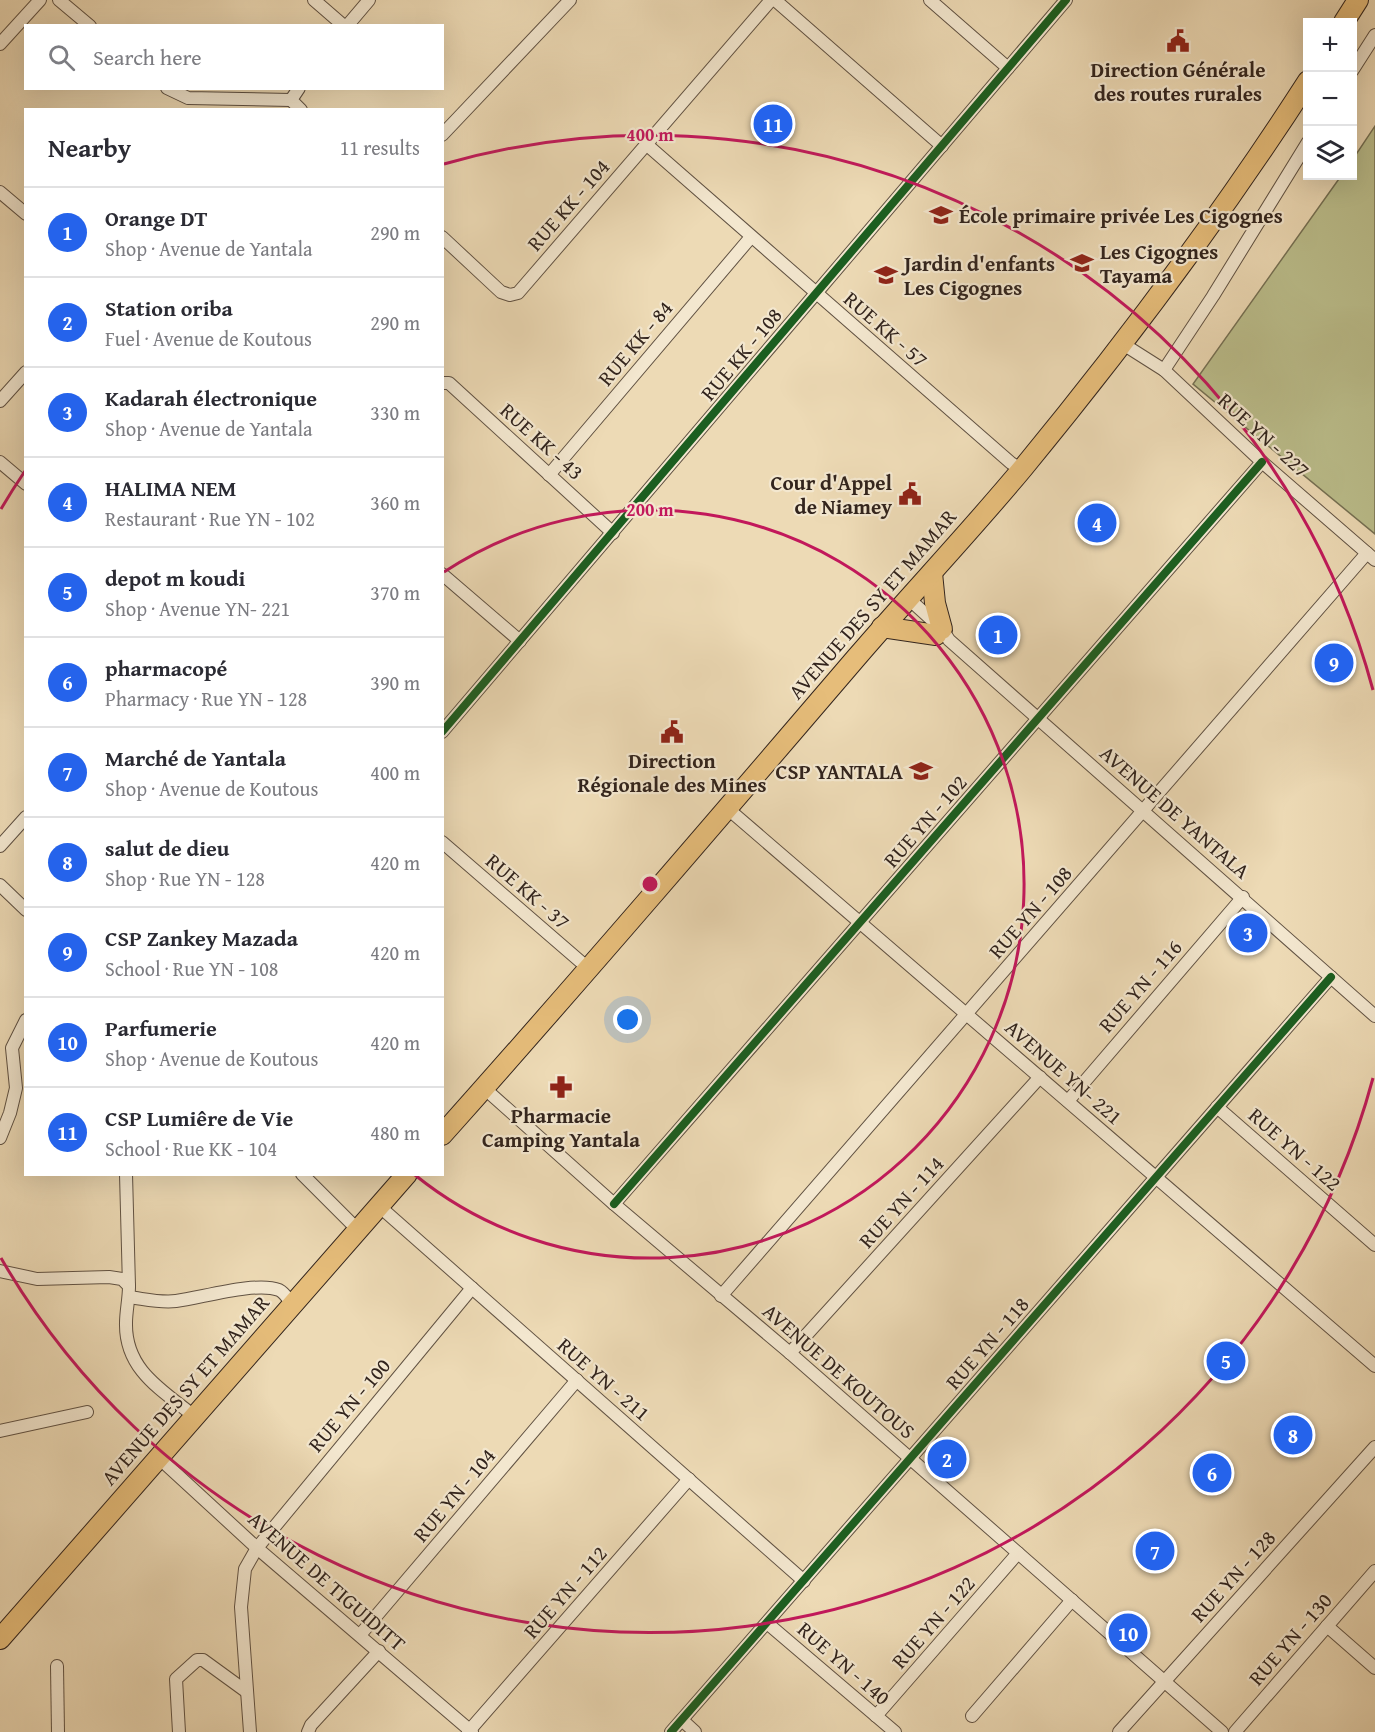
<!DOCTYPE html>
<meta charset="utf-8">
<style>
:root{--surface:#fff;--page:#f7f7f7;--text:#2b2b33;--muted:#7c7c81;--line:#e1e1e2;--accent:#2563eb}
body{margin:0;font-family:"Gentium Book Plus",serif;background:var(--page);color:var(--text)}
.controls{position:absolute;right:18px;top:18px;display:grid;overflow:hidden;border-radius:0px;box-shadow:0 6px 24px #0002}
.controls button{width:54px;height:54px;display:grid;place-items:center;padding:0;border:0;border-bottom:2px solid var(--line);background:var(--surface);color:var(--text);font:30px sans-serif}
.you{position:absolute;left:628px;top:1020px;width:21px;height:21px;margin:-15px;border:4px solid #fff;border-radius:50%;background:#1a73e8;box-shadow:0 0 0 9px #1a73e833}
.badge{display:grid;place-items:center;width:39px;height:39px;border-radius:50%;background:var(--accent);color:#fff;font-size:20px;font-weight:700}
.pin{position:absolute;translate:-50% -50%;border:3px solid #fff;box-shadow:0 2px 6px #0006}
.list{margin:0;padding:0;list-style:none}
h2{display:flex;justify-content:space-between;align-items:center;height:78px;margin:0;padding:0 24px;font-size:26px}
h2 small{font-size:20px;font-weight:400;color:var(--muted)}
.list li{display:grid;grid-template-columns:39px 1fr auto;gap:18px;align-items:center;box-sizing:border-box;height:90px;padding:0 24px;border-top:2px solid var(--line)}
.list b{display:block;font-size:22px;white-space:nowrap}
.list p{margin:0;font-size:20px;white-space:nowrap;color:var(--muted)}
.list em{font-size:20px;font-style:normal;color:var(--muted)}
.icon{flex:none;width:33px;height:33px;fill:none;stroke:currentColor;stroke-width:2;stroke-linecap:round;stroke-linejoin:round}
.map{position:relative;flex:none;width:1375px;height:1732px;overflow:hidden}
.search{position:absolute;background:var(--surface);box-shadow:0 6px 24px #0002;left:24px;top:24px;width:420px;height:66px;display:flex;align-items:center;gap:15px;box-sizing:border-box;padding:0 21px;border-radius:0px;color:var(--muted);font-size:22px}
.panel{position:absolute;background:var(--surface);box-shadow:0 6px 24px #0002;left:24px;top:108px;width:420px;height:1068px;border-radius:0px}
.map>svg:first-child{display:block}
.green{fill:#bbbe8c;stroke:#767154;stroke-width:1.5}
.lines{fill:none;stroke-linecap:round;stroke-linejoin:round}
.minor-casing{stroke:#615243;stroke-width:14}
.trunk-casing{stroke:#32241d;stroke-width:22}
.minor{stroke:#f3e7cf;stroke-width:12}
.trunk{stroke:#e6bd7a;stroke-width:20}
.cycleway-casing{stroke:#f3e7cf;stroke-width:11}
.cycleway{stroke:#1b5e20;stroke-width:8}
.ring{fill:none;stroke:#c2185b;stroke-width:3}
.labels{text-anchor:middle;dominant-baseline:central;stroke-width:4.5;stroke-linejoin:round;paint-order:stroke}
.poi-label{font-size:21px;font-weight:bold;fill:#32241d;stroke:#f3e7cf}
.street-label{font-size:21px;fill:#32241d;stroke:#f3e7cf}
.centre{fill:#c2185b;stroke:#f3e7cf;stroke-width:3}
.ring-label{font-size:18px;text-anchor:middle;font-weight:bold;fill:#c2185b;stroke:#f3e7cf;stroke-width:4.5;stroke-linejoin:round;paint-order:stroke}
</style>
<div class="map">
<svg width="1375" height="1732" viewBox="0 0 1375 1732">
<rect width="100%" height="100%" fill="#eddab5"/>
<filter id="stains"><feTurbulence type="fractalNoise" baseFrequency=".00333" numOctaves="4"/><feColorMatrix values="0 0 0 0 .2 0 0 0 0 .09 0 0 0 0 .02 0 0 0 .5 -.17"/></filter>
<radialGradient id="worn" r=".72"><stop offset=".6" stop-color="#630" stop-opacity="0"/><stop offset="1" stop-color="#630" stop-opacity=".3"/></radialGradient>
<path class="green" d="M1375,126v408l-182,-150 148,-208h11l1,-17z"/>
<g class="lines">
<g class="minor-casing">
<g id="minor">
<path d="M59,0l31,26"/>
<path d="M314,0l30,26"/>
<path d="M775,0l167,146"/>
<path d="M930,0l78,68"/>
<path d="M347,26l22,-26"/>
<path d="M0,44l40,-44"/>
<path d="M1352,71l23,-36"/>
<path d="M167,88l21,10 103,2"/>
<path d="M299,88l-8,12 10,10"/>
<path d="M442,135l128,-135"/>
<path d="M646,144l365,319 11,7"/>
<path d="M0,192l26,22"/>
<path d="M442,237l59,55 9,3 8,-2 253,-293"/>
<path d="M1123,344l41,26 98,92 113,98"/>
<path d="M1164,370l49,-74 95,-154"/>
<path d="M442,383h7l164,150"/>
<path d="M0,401l26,-29"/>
<path d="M0,462l26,22"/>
<path d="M549,475l202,-238"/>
<path d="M442,574l78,67"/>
<path d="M909,599l33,30 7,11 426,376"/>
<path d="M442,732l624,-732"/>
<path d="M727,808l648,558"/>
<path d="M442,842l147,127"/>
<path d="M0,846l26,-29"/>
<path d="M0,885l26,25"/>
<path d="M484,1088l130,116 176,149 432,379"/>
<path d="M1068,1101l175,-204"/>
<path d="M1217,1107l158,138"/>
<path d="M0,1138l10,-25 6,-25 -4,-40 14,-28"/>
<path d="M126,1174l3,112"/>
<path d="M302,1174l56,56"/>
<path d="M614,1204l648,-742"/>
<path d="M379,1206l425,375"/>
<path d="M0,1271l37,8 72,-2 13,2 7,7c0,13 -3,25 -3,37 -1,47 36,67 68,93"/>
<path d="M721,1296l646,-743"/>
<path d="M129,1297c16,2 31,6 47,4 25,-3 80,-20 103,-11 6,3 9,9 13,14"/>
<path d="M790,1353l250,-276"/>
<path d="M0,1431l87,-19"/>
<path d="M158,1457l99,91 215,184"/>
<path d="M767,1623l128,109"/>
<path d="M1327,1626l48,42"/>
<path d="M360,1635l217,-255"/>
<path d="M57,1666l1,66"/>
<path d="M876,1716l142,-163"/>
<path d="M972,1716l100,-116"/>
<path d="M682,1720l13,12"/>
<path d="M179,1732l-3,-53 21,-19h6l44,32"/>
<path d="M250,1732l-9,-125 4,-38 12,-21 215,-260"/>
<path d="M308,1732l3,-7 68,-74"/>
<path d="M468,1732l221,-253"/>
<path d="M671,1732l660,-755"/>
<path d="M1119,1732l256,-285"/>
<path d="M1235,1732l140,-161"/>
</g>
</g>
<g class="trunk-casing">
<g id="trunk">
<path d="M1344,22l14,-22"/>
<path d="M932,573l3,30 7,26"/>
<path d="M882,627l54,8"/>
<path d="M442,1135c140,-157 277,-317 414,-477 55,-64 113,-125 167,-190 102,-124 198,-252 285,-387"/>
<path d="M0,1639l407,-465"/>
</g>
</g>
<use href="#minor" class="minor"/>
<use href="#trunk" class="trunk"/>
<g class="cycleway-casing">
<g id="cycleway">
<path d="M442,732l624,-732"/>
<path d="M614,1204l648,-742"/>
<path d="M671,1732l660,-755"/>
</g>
</g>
<use href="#cycleway" class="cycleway"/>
</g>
<g class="ring">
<path d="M444 572A374 374 0 1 1 415 1175"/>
<path d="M1373 1078A749 749 0 0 1 1 1258M1 509A749 749 0 0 1 25 471M444 164A749 749 0 0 1 1373 690"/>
</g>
<defs>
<g id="civic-bare" transform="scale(1.8)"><path d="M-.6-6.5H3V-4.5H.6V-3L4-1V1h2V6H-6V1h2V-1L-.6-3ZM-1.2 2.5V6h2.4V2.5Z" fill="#8f2418" stroke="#f3e7cf" stroke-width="2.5" paint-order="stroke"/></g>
<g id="school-bare" transform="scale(1.8)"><path d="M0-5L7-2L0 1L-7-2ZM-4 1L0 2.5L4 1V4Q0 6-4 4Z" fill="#8f2418" stroke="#f3e7cf" stroke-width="2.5" paint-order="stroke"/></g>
<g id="university-bare" transform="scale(1.8)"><path d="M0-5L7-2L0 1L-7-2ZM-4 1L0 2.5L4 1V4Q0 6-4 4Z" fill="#8f2418" stroke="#f3e7cf" stroke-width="2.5" paint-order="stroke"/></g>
<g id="pharmacy-bare" transform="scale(1.8)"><path d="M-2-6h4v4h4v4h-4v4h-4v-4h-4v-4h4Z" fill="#8f2418" stroke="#f3e7cf" stroke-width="2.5" paint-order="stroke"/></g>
</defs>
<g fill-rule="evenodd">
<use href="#civic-bare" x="1178" y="41"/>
<use href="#school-bare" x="941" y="215"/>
<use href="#university-bare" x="1082" y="263"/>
<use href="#school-bare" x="886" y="275"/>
<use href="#civic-bare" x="910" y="494"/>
<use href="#civic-bare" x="672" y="732"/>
<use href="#school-bare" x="921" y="771"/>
<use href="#pharmacy-bare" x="561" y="1087"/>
</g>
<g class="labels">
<g class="poi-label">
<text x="1178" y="69">Direction Générale<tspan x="1178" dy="24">des routes rurales</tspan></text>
<text x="959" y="215" text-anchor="start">École primaire privée Les Cigognes</text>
<text x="1100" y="251" text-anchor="start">Les Cigognes<tspan x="1100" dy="24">Tayama</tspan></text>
<text x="904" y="263" text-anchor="start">Jardin d'enfants<tspan x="904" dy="24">Les Cigognes</tspan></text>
<text x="892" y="482" text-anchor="end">Cour d'Appel<tspan x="892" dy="24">de Niamey</tspan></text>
<text x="672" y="760">Direction<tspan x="672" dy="24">Régionale des Mines</tspan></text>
<text x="903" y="771" text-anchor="end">CSP YANTALA</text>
<text x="561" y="1115">Pharmacie<tspan x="561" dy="24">Camping Yantala</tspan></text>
</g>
<g class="street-label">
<text transform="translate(568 205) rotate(-49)">RUE KK - 104</text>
<text transform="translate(886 329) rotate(41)">RUE KK - 57</text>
<text transform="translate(635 343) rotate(-50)">RUE KK - 84</text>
<text transform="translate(741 354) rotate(-50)">RUE KK - 108</text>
<text transform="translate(1264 435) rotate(42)">RUE YN - 227</text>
<text transform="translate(542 441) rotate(42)">RUE KK - 43</text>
<text transform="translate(872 604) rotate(-49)">AVENUE DES SY ET MAMAR</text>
<text transform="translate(1175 812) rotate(41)">AVENUE DE YANTALA</text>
<text transform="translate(925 821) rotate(-49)">RUE YN - 102</text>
<text transform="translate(528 891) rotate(41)">RUE KK - 37</text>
<text transform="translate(1030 912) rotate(-49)">RUE YN - 108</text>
<text transform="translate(1140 986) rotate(-49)">RUE YN - 116</text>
<text transform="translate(1064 1072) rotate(41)">AVENUE YN- 221</text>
<text transform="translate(1295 1149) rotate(41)">RUE YN - 122</text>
<text transform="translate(901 1202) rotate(-48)">RUE YN - 114</text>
<text transform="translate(987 1343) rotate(-49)">RUE YN - 118</text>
<text transform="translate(839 1371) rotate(41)">AVENUE DE KOUTOUS</text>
<text transform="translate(604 1379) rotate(41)">RUE YN - 211</text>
<text transform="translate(185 1390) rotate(-49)">AVENUE DES SY ET MAMAR</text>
<text transform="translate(349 1405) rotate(-50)">RUE YN - 100</text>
<text transform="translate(454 1495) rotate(-50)">RUE YN - 104</text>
<text transform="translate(1233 1576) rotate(-48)">RUE YN - 128</text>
<text transform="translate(327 1581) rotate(41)">AVENUE DE TIGUIDITT</text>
<text transform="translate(565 1592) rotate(-49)">RUE YN - 112</text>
<text transform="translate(933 1622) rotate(-49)">RUE YN - 122</text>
<text transform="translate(1290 1639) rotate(-49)">RUE YN - 130</text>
<text transform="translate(844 1663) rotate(41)">RUE YN - 140</text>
</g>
</g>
<circle cx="650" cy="884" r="9" class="centre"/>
<g class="ring-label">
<text x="650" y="141">400 m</text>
<text x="650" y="516">200 m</text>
</g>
<rect width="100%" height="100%" filter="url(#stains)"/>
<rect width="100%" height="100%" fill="url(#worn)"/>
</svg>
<div class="controls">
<button>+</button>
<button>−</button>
<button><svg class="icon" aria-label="layers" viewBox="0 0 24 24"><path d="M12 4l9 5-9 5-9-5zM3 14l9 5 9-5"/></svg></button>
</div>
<div class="you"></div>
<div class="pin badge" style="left:998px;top:635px">1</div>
<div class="pin badge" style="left:947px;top:1459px">2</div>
<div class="pin badge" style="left:1248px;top:933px">3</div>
<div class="pin badge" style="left:1097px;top:523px">4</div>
<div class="pin badge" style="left:1226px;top:1361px">5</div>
<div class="pin badge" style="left:1212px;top:1473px">6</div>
<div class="pin badge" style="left:1155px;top:1551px">7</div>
<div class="pin badge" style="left:1293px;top:1435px">8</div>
<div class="pin badge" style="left:1334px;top:663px">9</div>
<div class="pin badge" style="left:1128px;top:1633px">10</div>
<div class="pin badge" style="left:773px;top:124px">11</div>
<div class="search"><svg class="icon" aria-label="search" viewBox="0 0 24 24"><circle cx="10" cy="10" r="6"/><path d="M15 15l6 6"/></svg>Search here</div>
<section class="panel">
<h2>Nearby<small>11 results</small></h2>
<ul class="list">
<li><span class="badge">1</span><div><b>Orange DT</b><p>Shop · Avenue de Yantala</p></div><em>290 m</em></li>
<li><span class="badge">2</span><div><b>Station oriba</b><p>Fuel · Avenue de Koutous</p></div><em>290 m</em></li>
<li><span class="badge">3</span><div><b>Kadarah électronique</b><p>Shop · Avenue de Yantala</p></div><em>330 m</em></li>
<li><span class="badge">4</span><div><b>HALIMA NEM</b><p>Restaurant · Rue YN - 102</p></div><em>360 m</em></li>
<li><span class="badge">5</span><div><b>depot m koudi</b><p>Shop · Avenue YN- 221</p></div><em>370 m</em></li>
<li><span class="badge">6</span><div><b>pharmacopé</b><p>Pharmacy · Rue YN - 128</p></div><em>390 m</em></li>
<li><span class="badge">7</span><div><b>Marché de Yantala</b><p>Shop · Avenue de Koutous</p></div><em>400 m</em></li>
<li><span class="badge">8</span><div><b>salut de dieu</b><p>Shop · Rue YN - 128</p></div><em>420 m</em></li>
<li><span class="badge">9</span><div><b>CSP Zankey Mazada</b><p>School · Rue YN - 108</p></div><em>420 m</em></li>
<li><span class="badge">10</span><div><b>Parfumerie</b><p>Shop · Avenue de Koutous</p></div><em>420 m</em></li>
<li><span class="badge">11</span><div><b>CSP Lumiêre de Vie</b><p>School · Rue KK - 104</p></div><em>480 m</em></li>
</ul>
</section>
</div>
